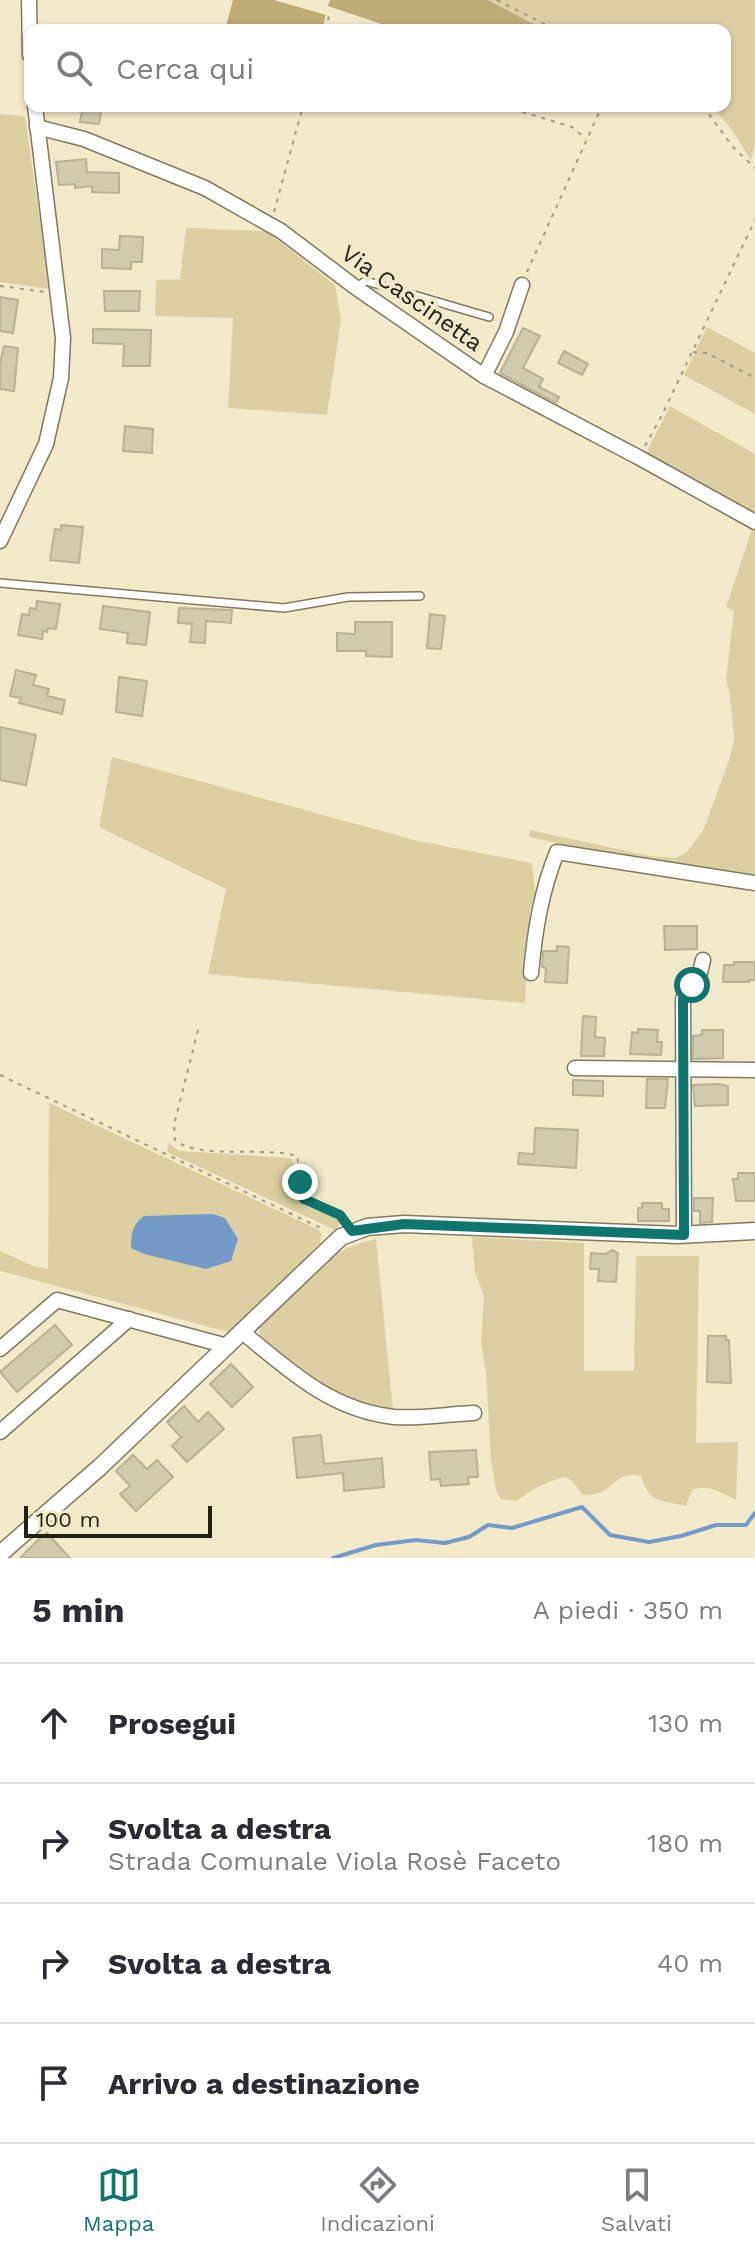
<!DOCTYPE html>
<html lang="it">
<meta charset="utf-8">
<style>
:root{--surface:#fff;--page:#f7f7f7;--text:#2b2b33;--muted:#7c7c81;--line:#e1e1e2;--accent:#0f766e}
body{margin:0;font-family:"Work Sans",sans-serif;background:var(--page);color:var(--text)}
.scale{position:absolute;left:24px;bottom:20px;width:188px;box-sizing:border-box;padding-left:8px;border:4px solid #221f14;border-top:0;font-size:22px;line-height:28px;white-space:nowrap;color:#221f14;-webkit-text-stroke:6px #f2e9cb;paint-order:stroke}
.stop{position:absolute;width:24px;height:24px;margin:-18px;border:6px solid #0f766e;border-radius:50%;background:#fff}
.stop.end{background:#0f766e;border-color:#fff;box-shadow:0 2px 8px #0008}
.list{margin:0;padding:0;list-style:none}
h2{display:flex;justify-content:space-between;align-items:center;height:104px;margin:0;padding:0 32px;font-size:34px}
h2 small{font-size:26px;font-weight:400;color:var(--muted)}
.list li{display:grid;grid-template-columns:52px 1fr auto;gap:24px;align-items:center;box-sizing:border-box;height:120px;padding:0 32px;border-top:2px solid var(--line)}
.list b{display:block;font-size:30px;white-space:nowrap}
.list p{margin:0;font-size:26px;white-space:nowrap;color:var(--muted)}
.list em{font-size:26px;font-style:normal;color:var(--muted)}
.icon{flex:none;width:44px;height:44px;fill:none;stroke:currentColor;stroke-width:2;stroke-linecap:round;stroke-linejoin:round}
.map{position:relative;flex:none;width:755px;height:1558px;overflow:hidden}
.search{position:absolute;background:var(--surface);box-shadow:0 2px 6px #0004;left:24px;right:24px;top:24px;height:88px;display:flex;align-items:center;gap:20px;box-sizing:border-box;padding:0 28px;border-radius:16px;color:var(--muted);font-size:30px}
.sheet{height:584px;background:var(--surface)}
nav{display:flex;justify-content:space-around;align-items:center;box-sizing:border-box;height:112px;border-top:2px solid var(--line);background:var(--surface);font-size:22px;color:var(--muted)}
nav a{display:grid;justify-items:center;gap:4px}
nav .on{color:var(--accent)}
.map>svg:first-child{display:block}
.green{fill:#dcd0a2}
.forest{fill:#bdad74}
.water{fill:#769ac7}
.lines{fill:none;stroke-linecap:round;stroke-linejoin:round}
.stream{stroke:#769ac7;stroke-width:4}
.building{fill:#d3cbae;stroke:#bab295;stroke-width:2}
.service-casing{stroke:#817a5f;stroke-width:10}
.minor-casing{stroke:#817a5f;stroke-width:17}
.tertiary-casing{stroke:#817a5f;stroke-width:19}
.path{stroke:#a49d86;stroke-width:2;stroke-dasharray:4 6;stroke-linecap:butt}
.service{stroke:#fff;stroke-width:7}
.minor{stroke:#fff;stroke-width:14}
.tertiary{stroke:#fff;stroke-width:16}
.route{stroke:#0f766e;stroke-width:10}
.labels{text-anchor:middle;dominant-baseline:central;stroke-width:8;stroke-linejoin:round;paint-order:stroke}
.street-label{font-size:24px;fill:#221f14;stroke:#f2e9cb}
</style>
<div class="map">
<svg width="755" height="1558" viewBox="0 0 755 1558">
<rect width="100%" height="100%" fill="#f2e9cb"/>
<g class="green">
<path d="M488,0h267v144l-4,16 -21,-33 -19,-21h14v-76h-180z"/>
<path d="M0,114l25,2 25,173 -50,-7z"/>
<path d="M186,228l80,3 69,54 6,34 -14,96 -99,-7 5,-90 -78,-2 1,-36 24,-1z"/>
<path d="M707,327l48,26v61l-71,-39z"/>
<path d="M670,406l85,48v61l-108,-60v-4z"/>
<path d="M752,529l3,1v345l-143,-20 -83,-18 1,-7 120,26 26,2 11,-6 17,-23 26,-72 4,-18 -4,-44 -4,-16 8,-68 -8,-4z"/>
<path d="M112,757l306,84 114,22 3,28 -5,20 -5,92 -317,-29 18,-85 -127,-62z"/>
<path d="M49,1103l270,127 3,4 -2,9 -88,90 -232,-62v-20l33,15 15,3z"/>
<path d="M169,1143l10,8 111,7c10,12 1,32 11,44 12,13 31,7 41,20l-7,8 -168,-78z"/>
<path d="M472,1237l112,6v128h50l2,-115h63l-3,187 42,-1 -2,58c-14,-7 -28,-16 -44,-10l-6,16c-25,-6 -37,-2 -45,-30 -31,-6 -23,20 -58,19 -17,-22 -15,-21 -38,-11 -13,5 -17,9 -28,17l-16,-2 -5,-8 -5,-31 -5,-87 -5,-30 3,-47 -9,-23z"/>
<path d="M376,1239l17,172 -49,-9 -82,-58 -3,-13 2,-10c37,-37 62,-71 115,-82z"/>
</g>
<g class="forest">
<path d="M233,0h41l52,15 -4,15h-97z"/>
<path d="M330,0h158l57,30h-146l-71,-24z"/>
</g>
<path class="water" d="M213,1214l12,4 13,21 -7,22 -25,8 -62,-15 -13,-6c0,-14 1,-24 13,-32z"/>
<g class="lines">
<path class="stream" d="M333,1558l43,-13 40,-5 29,3 24,-6 19,-12 24,3 70,-21 28,28 39,7 32,-6 35,-11h30l9,-12"/>
</g>
<g class="building">
<path d="M83,106h19l-3,18 -19,-2z"/>
<path d="M86,159l1,13 32,1v20l-27,-1v-6l-17,2v-4l-16,1 -3,-23z"/>
<path d="M120,236l23,1 -1,25h-11v7l-29,-1v-19l17,1z"/>
<path d="M104,291h36l-1,20h-34z"/>
<path d="M0,297l18,3 -5,33 -13,-2z"/>
<path d="M523,328l17,8 -17,32 20,11 -4,8 20,10 -3,6 -56,-30z"/>
<path d="M93,329l58,1 -1,36h-27l1,-22 -31,-1z"/>
<path d="M4,346l14,2 -4,43 -14,-2v-26z"/>
<path d="M564,351l24,13 -6,11 -24,-12z"/>
<path d="M125,426l28,3 -1,24 -29,-2z"/>
<path d="M61,525l22,2 -4,36 -29,-3 5,-31 6,1z"/>
<path d="M37,601l23,3 -4,25 -8,-1 -1,4 -4,-1 -1,8 -24,-4 4,-21 7,1 1,-7 6,1z"/>
<path d="M103,606l47,6 -4,33 -19,-2 1,-10 -28,-4z"/>
<path d="M179,608l53,2 -1,13 -25,-2 -1,22 -15,-1 2,-18 -14,-1z"/>
<path d="M430,614l15,2 -4,33 -14,-1z"/>
<path d="M355,622h37v35l-26,-1v-5h-29v-18l18,1z"/>
<path d="M16,670l20,5 -3,10 16,4 -2,7 18,4 -3,14 -43,-11 2,-5 -11,-2z"/>
<path d="M119,677l28,4 -5,35 -26,-4z"/>
<path d="M0,727l36,8 -10,50 -26,-5z"/>
<path d="M664,926h33v23l-32,1z"/>
<path d="M557,946l12,1 -2,36 -22,-1 1,-14 -4,-1 1,-16h14z"/>
<path d="M734,962h21v18h-6v2h-26l1,-17h10z"/>
<path d="M583,1016l13,1 -1,20 10,1 -1,18h-23z"/>
<path d="M638,1029l20,1 -1,12h5l-1,13 -31,-1 2,-22 6,1z"/>
<path d="M702,1030h21v28l-30,1v-23l9,-1z"/>
<path d="M647,1079h21l-3,29h-19z"/>
<path d="M573,1080l30,1v15l-30,-1z"/>
<path d="M718,1084l10,2v19l-33,1 -2,-21z"/>
<path d="M535,1128l43,2 -2,38 -58,-4 1,-11 15,1z"/>
<path d="M738,1173h17v28h-19l-3,-22h5z"/>
<path d="M694,1198h19l-1,24 -12,1v-12h-6z"/>
<path d="M642,1203h20v6h7v12h-31v-13h4z"/>
<path d="M612,1250l6,3 -2,29 -18,-1 1,-12h-9l1,-16 15,1z"/>
<path d="M55,1325l17,20 -55,47 -17,-20z"/>
<path d="M708,1336h18v4h3l2,43 -24,-1z"/>
<path d="M231,1364l22,23 -21,20 -22,-23z"/>
<path d="M184,1406l14,16 10,-10 16,17 -37,33 -15,-16 9,-9 -14,-15z"/>
<path d="M321,1435l3,29 58,-6 2,29 -40,4 -1,-18 -46,5 -4,-40z"/>
<path d="M476,1450l2,27h-10l1,7 -28,2 -1,-7 -9,1 -2,-28z"/>
<path d="M133,1455l14,14 10,-9 16,17 -37,34 -16,-17 10,-8 -14,-15z"/>
<path d="M47,1533l23,25h-50l21,-21z"/>
</g>
<g class="lines">
<g class="service-casing">
<g id="service">
<path d="M357,286l9,-5 123,36"/>
<path d="M0,583l284,25 64,-11 72,-1"/>
</g>
</g>
<g class="minor-casing">
<g id="minor">
<path d="M29,0l1,55"/>
<path d="M37,127l47,12 121,49 76,43 74,56 129,89 154,81 117,65"/>
<path d="M484,376l22,-44 16,-47"/>
<path d="M0,541l46,-97 15,-66 2,-40 -28,-232"/>
<path d="M531,973c4,-43 10,-81 26,-121l198,31"/>
<path d="M575,1068l180,2"/>
<path d="M684,1235l-1,-236 17,-26 3,-13"/>
<path d="M241,1331c48,39 89,79 153,86 26,2 54,-3 80,-4"/>
<path d="M0,1349l57,-49 170,46"/>
<path d="M0,1432l129,-113"/>
</g>
</g>
<g class="tertiary-casing">
<path id="tertiary" d="M0,1554l100,-87 241,-230 26,-10 37,-3 274,11 77,-4"/>
</g>
<g class="path">
<path d="M497,0l59,30"/>
<path d="M325,30l4,-14"/>
<path d="M503,106l69,21 14,12"/>
<path d="M703,106l30,41 22,21"/>
<path d="M274,212l29,-106"/>
<path d="M527,272l75,-166"/>
<path d="M0,286l45,6"/>
<path d="M693,352l14,1 48,25"/>
<path d="M645,446l17,-31 93,-195"/>
<path d="M198,1030l-24,95 1,15c23,20 90,6 122,16l7,43 36,16 5,5"/>
<path d="M0,1075l325,155"/>
</g>
<use href="#service" class="service"/>
<use href="#minor" class="minor"/>
<use href="#tertiary" class="tertiary"/>
</g>
<g class="lines">
<path class="route" d="M300,1182l4,17 36,16 12,16 52,-7 280,11 -1,-236 9,-14"/>
</g>
<g class="labels">
<g class="street-label">
<text transform="translate(412 298) rotate(35)">Via Cascinetta</text>
</g>
</g>
</svg>
<div class="scale">100 m</div>
<div class="stop" style="left:692px;top:985px"></div>
<div class="stop end" style="left:300px;top:1182px"></div>
<div class="search"><svg class="icon" aria-label="search" viewBox="0 0 24 24"><circle cx="10" cy="10" r="6"/><path d="M15 15l6 6"/></svg>Cerca qui</div>
</div>
<section class="sheet">
<h2>5 min<small>A piedi · 350 m</small></h2>
<ul class="list">
<li><svg class="icon" aria-label="ahead" viewBox="0 0 24 24"><path d="M12 20V5M6 11l6-6 6 6"/></svg><div><b>Prosegui</b></div><em>130 m</em></li>
<li><svg class="icon" aria-label="right" viewBox="0 0 24 24"><path d="M7 20v-9h11M14 6l5 5-5 5"/></svg><div><b>Svolta a destra</b><p>Strada Comunale Viola Rosè Faceto</p></div><em>180 m</em></li>
<li><svg class="icon" aria-label="right" viewBox="0 0 24 24"><path d="M7 20v-9h11M14 6l5 5-5 5"/></svg><div><b>Svolta a destra</b></div><em>40 m</em></li>
<li><svg class="icon" aria-label="arrive" viewBox="0 0 24 24"><path d="M6 21V4h12l-3 4 3 4H6"/></svg><div><b>Arrivo a destinazione</b></div></li>
</ul>
</section>
<nav>
<a class="on"><svg class="icon" aria-label="map" viewBox="0 0 24 24"><path d="M3 6l6-2 6 2 6-2v14l-6 2-6-2-6 2zM9 4v14M15 6v14"/></svg>Mappa</a>
<a><svg class="icon" aria-label="directions" viewBox="0 0 24 24"><path d="M12 3l9 9-9 9-9-9zM9 14v-3h6M13 9l2 2-2 2"/></svg>Indicazioni</a>
<a><svg class="icon" aria-label="saved" viewBox="0 0 24 24"><path d="M7 4h10v16l-5-4-5 4z"/></svg>Salvati</a>
</nav>
